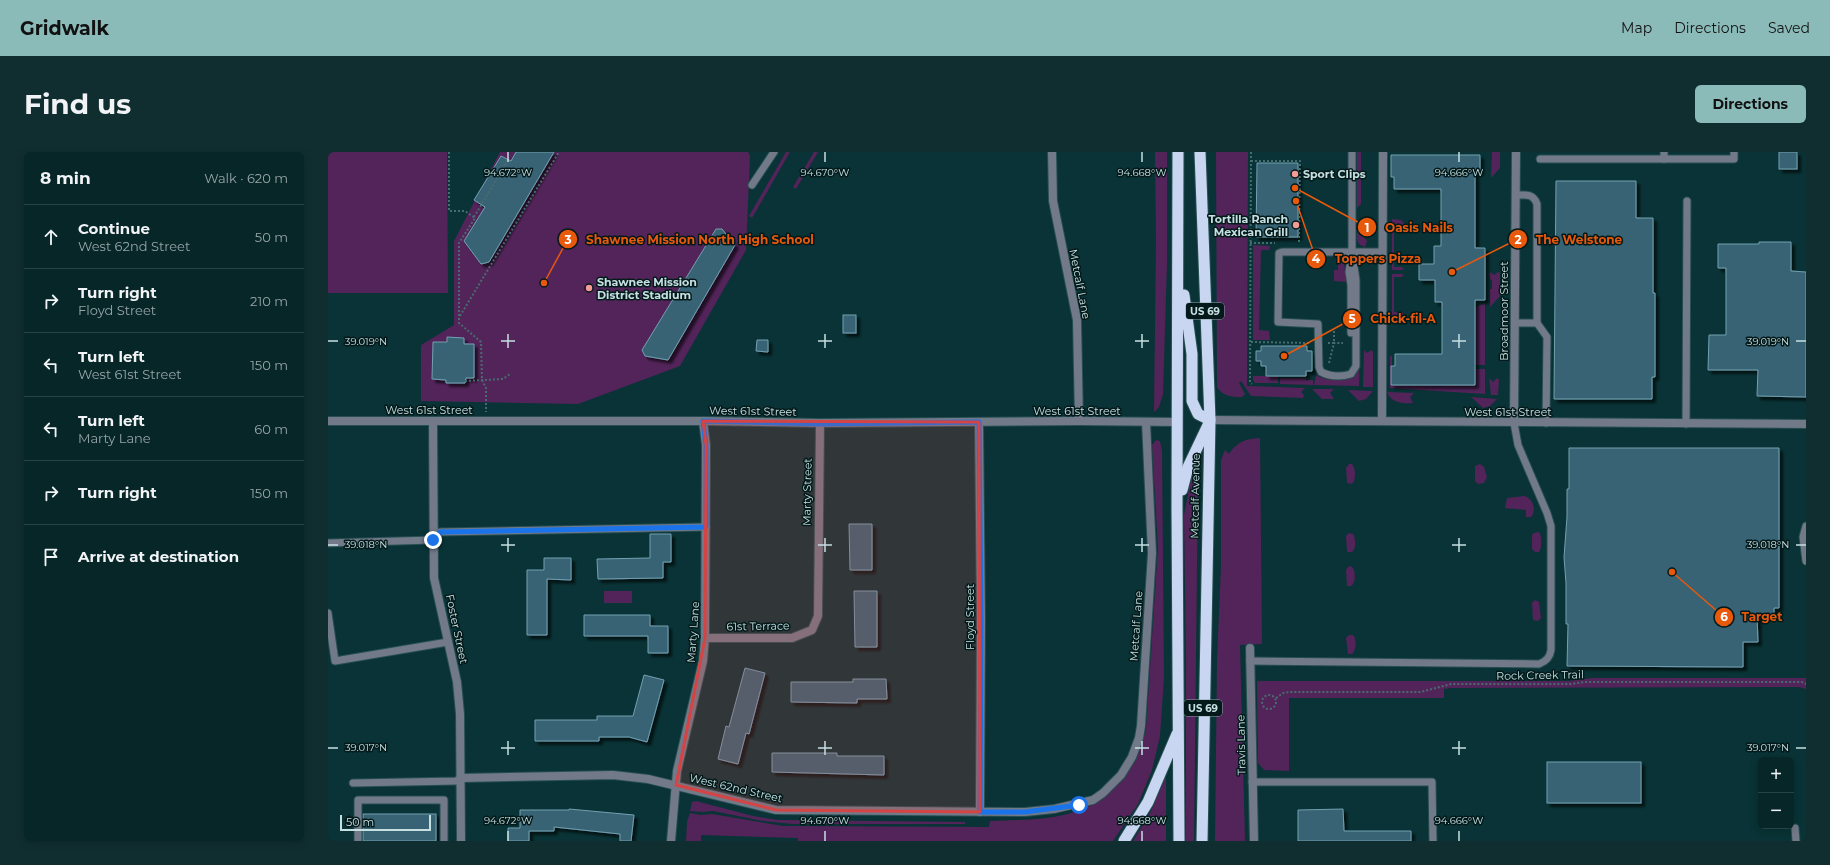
<!DOCTYPE html>
<meta charset="utf-8">
<style>
:root{--surface:#072628;--page:#102e30;--text:#f1f3f6;--muted:#98a5a8;--line:#284345;--accent:#8bbbb9}
body{margin:0;font-family:Montserrat,sans-serif;background:var(--page);color:var(--text)}
.controls{position:absolute;right:12px;bottom:12px;display:grid;overflow:hidden;border-radius:6px;box-shadow:0 2px 10px #0003}
.controls button{width:36px;height:36px;display:grid;place-items:center;padding:0;border:0;border-bottom:1px solid var(--line);background:var(--surface);color:var(--text);font:20px sans-serif}
.scale{position:absolute;left:12px;bottom:10px;width:91px;box-sizing:border-box;padding-left:4px;border:2px solid #c6e0e2;border-top:0;font-size:11px;line-height:14px;white-space:nowrap;color:#c6e0e2;-webkit-text-stroke:3px #04191a;paint-order:stroke}
.stop{position:absolute;width:12px;height:12px;margin:-9px;border:3px solid #1a73e8;border-radius:50%;background:#fff}
.stop.end{background:#1a73e8;border-color:#fff;box-shadow:0 1px 4px #0008}
.list{margin:0;padding:0;list-style:none}
h2{display:flex;justify-content:space-between;align-items:center;height:52px;margin:0;padding:0 16px;font-size:17px}
h2 small{font-size:13px;font-weight:400;color:var(--muted)}
.list li{display:grid;grid-template-columns:26px 1fr auto;gap:12px;align-items:center;box-sizing:border-box;height:64px;padding:0 16px;border-top:1px solid var(--line)}
.list b{display:block;font-size:15px;white-space:nowrap}
.list p{margin:0;font-size:13px;white-space:nowrap;color:var(--muted)}
.list em{font-size:13px;font-style:normal;color:var(--muted)}
.icon{flex:none;width:22px;height:22px;fill:none;stroke:currentColor;stroke-width:2;stroke-linecap:round;stroke-linejoin:round}
.map{position:relative;flex:none;width:1478px;height:689px;overflow:hidden;border-radius:6px}
header{display:flex;align-items:center;gap:24px;box-sizing:border-box;height:56px;padding:0 20px;background:var(--accent);color:#111}
header strong{font-size:19px}
nav{display:flex;gap:22px;margin-inline-start:auto;font-size:14px}
.intro{display:flex;align-items:center;justify-content:space-between;box-sizing:border-box;height:96px;padding:0 24px}
h1{margin:0;font-size:28px}
.button{padding:10px 18px;border-radius:6px;background:var(--accent);color:#111;font-size:14px;font-weight:700}
main{display:flex;gap:24px;padding:0 24px}
aside{flex:1;background:var(--surface);border-radius:6px;box-shadow:0 2px 10px #0003}
.map>svg:first-child{display:block}
.green{fill:#53245a}
.building{fill:#386474;stroke:#72a0b1;filter:url(#shadow)}
.lines{fill:none;stroke-linecap:round;stroke-linejoin:round}
.service-casing{stroke:#274f52;stroke-width:9}
.minor-casing{stroke:#274f52;stroke-width:10}
.tertiary-casing{stroke:#274f52;stroke-width:10}
.trunk-casing{stroke:#274f52;stroke-width:13}
.path{stroke:#476c6f;stroke-width:2;stroke-dasharray:2 2;stroke-linecap:butt}
.service{stroke:#727a89;stroke-width:7}
.minor{stroke:#727a89;stroke-width:8}
.tertiary{stroke:#727a89;stroke-width:8}
.trunk{stroke:#c8d6f1;stroke-width:11}
.route{stroke:#1a73e8;stroke-width:5}
.marked{fill:#d44444;fill-opacity:0.2;stroke:#d44444;stroke-width:3;stroke-linejoin:round}
.ticks{fill:none;stroke:#c6e0e2;stroke-width:1.5}
.poi-dot{fill:#f59b97;stroke:#04191a;stroke-width:1.5}
.labels{text-anchor:middle;dominant-baseline:central;stroke-width:3;stroke-linejoin:round;paint-order:stroke}
.shield{fill:#04191a;stroke:#8ca4a6;stroke-width:1}
.shield-label{font-size:10px;font-weight:bold;fill:#c6e0e2}
.poi-label{font-size:11px;font-weight:bold;fill:#c6e0e2;stroke:#04191a;text-anchor:start}
.street-label{font-size:11px;fill:#c6e0e2;stroke:#04191a}
.ticks-label{font-size:10px;text-anchor:middle;fill:#c6e0e2;stroke:#04191a;stroke-width:3;stroke-linejoin:round;paint-order:stroke}
.leader{fill:none;stroke:#e8590c;stroke-width:1.5}
.callout-dot{fill:#e8590c;stroke:#04191a;stroke-width:1.5}
.mark-label{font-size:12px;text-anchor:middle;font-weight:bold;fill:#fff}
.callout-label{font-size:12px;text-anchor:middle;font-weight:bold;fill:#e8590c;stroke:#04191a;stroke-width:3;stroke-linejoin:round;paint-order:stroke}
</style>
<header>
<strong>Gridwalk</strong>
<nav><a>Map</a><a>Directions</a><a>Saved</a></nav>
</header>
<div class="intro"><h1>Find us</h1><a class="button">Directions</a></div>
<main>
<aside>
<h2>8 min<small>Walk · 620 m</small></h2>
<ul class="list">
<li><svg class="icon" aria-label="ahead" viewBox="0 0 24 24"><path d="M12 20V5M6 11l6-6 6 6"/></svg><div><b>Continue</b><p>West 62nd Street</p></div><em>50 m</em></li>
<li><svg class="icon" aria-label="right" viewBox="0 0 24 24"><path d="M7 20v-9h11M14 6l5 5-5 5"/></svg><div><b>Turn right</b><p>Floyd Street</p></div><em>210 m</em></li>
<li><svg class="icon" aria-label="left" viewBox="0 0 24 24"><path d="M17 20v-9H6M10 6l-5 5 5 5"/></svg><div><b>Turn left</b><p>West 61st Street</p></div><em>150 m</em></li>
<li><svg class="icon" aria-label="left" viewBox="0 0 24 24"><path d="M17 20v-9H6M10 6l-5 5 5 5"/></svg><div><b>Turn left</b><p>Marty Lane</p></div><em>60 m</em></li>
<li><svg class="icon" aria-label="right" viewBox="0 0 24 24"><path d="M7 20v-9h11M14 6l5 5-5 5"/></svg><div><b>Turn right</b></div><em>150 m</em></li>
<li><svg class="icon" aria-label="arrive" viewBox="0 0 24 24"><path d="M6 21V4h12l-3 4 3 4H6"/></svg><div><b>Arrive at destination</b></div></li>
</ul>
</aside>
<div class="map">
<svg width="1478" height="689" viewBox="0 0 1478 689">
<defs>
<filter id="shadow"><feDropShadow dx="3.5" dy="3.5" stdDeviation="1" flood-color="#0009"/></filter>
</defs>
<rect width="100%" height="100%" fill="#093336"/>
<g class="green">
<path d="M0,0h119l1,141h-120z"/>
<path d="M172,0h248l2,4 -4,94 -66,116 -102,38 -157,-3v-56l33,-20v-84z"/>
<path d="M458,0h4l-38,66 -3,-2z"/>
<path d="M486,0h4l-22,37 -3,-2z"/>
<path d="M827,0h12v111l-4,131 -4,13 -5,5 2,-171z"/>
<path d="M888,0h32l-1,234 58,2 -4,4 3,3 -1,3 -52,-2 -10,-15 -2,2 6,11 -3,3c-10,0 -20,-1 -25,-10z"/>
<path d="M1029,0h4v52l-4,4z"/>
<path d="M1164,0h8v16l-9,10z"/>
<path d="M1064,67l9,1 3,3 -2,3h-8v41h8l2,3h-12z"/>
<path d="M1033,72v10l6,7 -2,6 -5,-2c-5,-6 -4,-15 1,-21z"/>
<path d="M925,93l17,1 -1,4h-8l-2,80 10,1 1,9h-17z"/>
<path d="M1014,107l2,2 2,21 -12,-1v-11h4v-10z"/>
<path d="M1162,120l4,3 4,-3 2,1v23l-10,11v-18h2v-9l-2,-1z"/>
<path d="M1064,122h12l-2,3h-8v35h9v3c-2,5 -6,5 -11,4z"/>
<path d="M1157,152v61h-10v-56l4,-4z"/>
<path d="M1030,193h2l-1,41 -45,-1 2,-10c8,6 38,9 42,-4 2,-8 0,-18 0,-26z"/>
<path d="M1036,198l3,3 4,-3 2,2v35h-10z"/>
<path d="M1062,204h2v29h82l1,-16h10v25l-95,-6z"/>
<path d="M925,224h25v7h-23l-2,-3z"/>
<path d="M952,226h26v2h7v5l-33,-1z"/>
<path d="M1161,226l4,4 4,-4 2,2 -1,15h-7z"/>
<path d="M984,237h22l-4,4 4,6h-12z"/>
<path d="M1020,238l25,1 -7,8 -7,2z"/>
<path d="M1059,240l27,1 -4,4 3,6c-10,1 -22,0 -26,-11z"/>
<path d="M1143,245l26,2 -7,7 -7,2z"/>
<path d="M932,286l2,206 -22,1 5,196h-30l2,-181 4,-94v-106l4,-10 4,4c9,-13 17,-15 31,-16z"/>
<path d="M828,288l4,1 2,10 2,226 -4,59 -8,34 -14,34 -25,37h-315v-3l-97,-3v6h-15l1,-19 3,-9 11,2 11,-1 71,12 206,1 1,-6c53,-2 99,1 134,-45 11,-14 18,-29 22,-47l12,-182 -6,-102z"/>
<path d="M1021,312h3c4,5 4,16 0,20l-5,-1 -1,-15z"/>
<path d="M1152,312l4,3 3,10 -3,6 -6,1 -3,-3v-15z"/>
<path d="M864,322h6l-4,367h-8v-181l-2,-145z"/>
<path d="M1196,344c9,2 13,14 7,21h-5v-7l-21,-2 2,-10z"/>
<path d="M1211,380c3,4 3,16 0,20h-4l-3,-3v-14l2,-2z"/>
<path d="M1021,381l4,1c3,5 3,15 -1,18h-5l-1,-16z"/>
<path d="M1021,414l3,1c4,4 4,16 -1,19h-4l-1,-16z"/>
<rect x="276" y="439" width="28" height="12"/>
<path d="M1207,448l4,2 2,16 -3,3 -5,-1 -1,-17z"/>
<path d="M1021,483h4c4,4 3,16 -1,19h-4l-2,-16z"/>
<path d="M1264,526h214v11l-7,-2 -348,1 -7,1v9h-155v73l-25,-1 -6,-7 -1,-82h312z"/>
<path d="M838,624v65h-33l18,-30z"/>
<path d="M368,649l57,15 25,4 187,2v2h-172l-30,-3 -50,-10 -11,1 -12,-1 2,-9z"/>
</g>
<g class="building">
<path d="M188,0h38l-65,110 -8,2 -17,-23 21,-34 -11,-7 27,-44 10,5z"/>
<rect x="1451" y="0" width="18" height="17"/>
<path d="M1063,3h89v17h-5v76h10v52h-10v85h-84v-19h4v-12h47v-52h-7v-22h-16v-16h15v-18h7v-57h-47v-12h-3z"/>
<path d="M929,11h41v74h-42z"/>
<path d="M1228,29h80v37h17v75h2v84h-3v22h-98z"/>
<path d="M388,77h6l13,16 -67,115 -23,-4 -3,-6z"/>
<path d="M1431,90h32v29l15,1v125l-49,-1 1,-26h-50l1,-35h17v-67h-8v-24h41z"/>
<rect x="515" y="163" width="13" height="18"/>
<path d="M119,185l17,1v6h10v34h-8l-1,5h-19v-3l-14,-1 1,-37h14z"/>
<path d="M429,188h11v12l-12,-1z"/>
<path d="M933,194h46v5h5v20h-6v5h-40v-10h-5v-5h-5v-10h5z"/>
<path d="M1241,296h210v160h-5v6h-17l1,28h-15v25l-176,-1 1,-42h-2v-41l-2,-26 3,-40v-28h2z"/>
<path d="M521,372h23v46h-22z"/>
<path d="M322,382h21v28h-8v16l-65,1 -1,-20 53,-1z"/>
<path d="M216,406h27v22l-24,-1v56h-20v-65h17z"/>
<path d="M526,439h23v56h-22z"/>
<path d="M256,463h66v11h18v27h-20v-17h-64z"/>
<path d="M417,516l20,5 -16,61 -3,-1 -8,31 -20,-5 8,-33 3,1z"/>
<path d="M316,523l20,5 -17,62 -18,-5h-30v4h-64v-21h62v-4h36z"/>
<path d="M525,527h33l1,20h-30v4l-66,-1v-20h62z"/>
<path d="M444,601h65v3h47v19l-112,-3z"/>
<rect x="1219" y="610" width="94" height="41"/>
<path d="M241,657l65,6 -3,26h-11v-7l-66,-7v4h-25v10h-21v-13h12v-18h49z"/>
<path d="M1015,657l1,22h67v10h-113v-31z"/>
<rect x="35" y="662" width="73" height="27"/>
</g>
<g class="lines">
<g class="service-casing">
<g id="service">
<path d="M1336,0v7h70v-7"/>
<path d="M1212,7h124"/>
<path d="M424,33l22,-33"/>
<path d="M1188,43c9,0 17,-2 21,9v119l10,14 -1,86"/>
<path d="M1024,100l4,28v86l-5,8c-10,3 -20,3 -30,-2l-2,-5 -1,-43 -40,-2 1,-69 3,-1c33,0 67,0 100,0"/>
<path d="M1187,171h22"/>
<path d="M1023,181v-48l-2,-13 3,-20v-100"/>
<path d="M1358,272l1,-223"/>
<path d="M1478,374l-3,11 3,24"/>
<path d="M0,391l105,-3 7,-8 266,-5"/>
<path d="M0,461l7,48 113,-19"/>
<path d="M922,509l289,3c8,-3 11,-7 12,-14v-124l-4,-13 -29,-68 -4,-22"/>
<path d="M924,630h180l1,59"/>
<path d="M25,631l103,-2 5,-3"/>
<path d="M1467,676l1,13"/>
<path d="M30,689v-41h86v41"/>
</g>
</g>
<g class="minor-casing">
<g id="minor">
<path d="M882,268l596,4"/>
<path d="M0,269h375l117,2 259,-2 99,1"/>
<path d="M105,269l1,157 23,104 3,32 1,127"/>
<path d="M1054,269l1,-269"/>
<path d="M651,270l2,198 -1,192"/>
<path d="M1186,271l2,-271"/>
<path d="M377,486h87l20,-8 6,-14 2,-193"/>
<path d="M922,496l4,193"/>
<path d="M133,626l152,-3 35,4 128,31 249,2 29,-3 39,-9 10,-7 18,-18 11,-18 7,-19 2,-12 11,-173 -6,-131"/>
<path d="M343,689l6,-70 26,-110 2,-23 1,-193 -3,-24"/>
</g>
</g>
<g class="tertiary-casing">
<path id="tertiary" d="M724,0l1,49 24,119 2,101"/>
</g>
<g class="trunk-casing">
<g id="trunk">
<path d="M850,0l-1,355 2,334"/>
<path d="M872,0l10,268 -8,421"/>
<path d="M856,143l8,59v47l6,13 12,6"/>
<path d="M854,338l6,-23 20,-42"/>
<path d="M796,689l24,-39 29,-68"/>
</g>
</g>
<g class="path">
<path d="M121,0v59h16l10,7 -16,25v80l22,19 1,38 4,8v24"/>
<path d="M923,0l-1,230 2,2"/>
<path d="M923,9h49l-1,82"/>
<path d="M146,65l34,-57"/>
<path d="M922,91h25"/>
<path d="M132,164l99,-164"/>
<path d="M923,190l59,1"/>
<path d="M1000,191h6v-13"/>
<path d="M1001,211l5,-20h9"/>
<path d="M137,229l38,-2 7,-5"/>
<circle cx="941" cy="550" r="7"/>
<path d="M948,546l7,-5 8,-1h129l31,-8h120l13,-2h218l4,2"/>
</g>
<use href="#service" class="service"/>
<use href="#minor" class="minor"/>
<use href="#tertiary" class="tertiary"/>
<use href="#trunk" class="trunk"/>
</g>
<g class="lines">
<path class="route" d="M105,388l7,-8 266,-5v-82l-3,-24 117,3 159,-2 2,198 -1,192h45l54,-7"/>
</g>
<path class="marked" d="M375,269l276,1 1,390 -204,-2 -100,-25 29,-147 1,-193z"/>
<path class="ticks" d="M180,0v10M497,0v10M814,0v10M1131,0v10M180,182v14M497,182v14M814,182v14M1131,182v14M0,189h10M173,189h14M490,189h14M807,189h14M1124,189h14M1468,189h10M180,386v14M497,386v14M814,386v14M1131,386v14M0,393h10M173,393h14M490,393h14M807,393h14M1124,393h14M1468,393h10M180,589v14M497,589v14M814,589v14M1131,589v14M0,596h10M173,596h14M490,596h14M807,596h14M1124,596h14M1468,596h10M180,679v10M497,679v10M814,679v10M1131,679v10"/>
<g class="poi-dot">
<circle cx="967" cy="22" r="4"/>
<circle cx="968" cy="73" r="4"/>
<circle cx="261" cy="136" r="4"/>
</g>
<g class="labels">
<g class="shield">
<rect x="858" y="151" width="38" height="16" rx="3"/>
<rect x="856" y="548" width="38" height="16" rx="3"/>
</g>
<g class="shield-label">
<text x="877" y="159">US 69</text>
<text x="875" y="556">US 69</text>
</g>
<g class="poi-label">
<text x="975" y="22">Sport Clips</text>
<text x="960" y="67" text-anchor="end">Tortilla Ranch<tspan x="960" dy="13">Mexican Grill</tspan></text>
<text x="269" y="130">Shawnee Mission<tspan x="269" dy="13">District Stadium</tspan></text>
</g>
<g class="street-label">
<text transform="translate(752 132) rotate(79)">Metcalf Lane</text>
<text transform="translate(1176 159) rotate(-90)">Broadmoor Street</text>
<text x="101" y="258">West 61st Street</text>
<text transform="translate(425 259) rotate(1)">West 61st Street</text>
<text x="749" y="259">West 61st Street</text>
<text x="1180" y="260">West 61st Street</text>
<text transform="translate(479 340) rotate(-89)">Marty Street</text>
<text transform="translate(867 344) rotate(-89)">Metcalf Avenue</text>
<text transform="translate(642 465) rotate(-90)">Floyd Street</text>
<text transform="translate(430 474) rotate(-1)">61st Terrace</text>
<text transform="translate(808 474) rotate(-86)">Metcalf Lane</text>
<text transform="translate(129 477) rotate(78)">Foster Street</text>
<text transform="translate(365 480) rotate(-86)">Marty Lane</text>
<text transform="translate(1212 523) rotate(-1)">Rock Creek Trail</text>
<text transform="translate(913 593) rotate(-91)">Travis Lane</text>
<text transform="translate(408 636) rotate(13)">West 62nd Street</text>
</g>
</g>
<g class="ticks-label">
<text x="180" y="24">94.672°W</text>
<text x="497" y="24">94.670°W</text>
<text x="814" y="24">94.668°W</text>
<text x="1131" y="24">94.666°W</text>
<text x="38" y="193">39.019°N</text>
<text x="1440" y="193">39.019°N</text>
<text x="38" y="396">39.018°N</text>
<text x="1440" y="396">39.018°N</text>
<text x="38" y="599">39.017°N</text>
<text x="1440" y="599">39.017°N</text>
<text x="180" y="672">94.672°W</text>
<text x="497" y="672">94.670°W</text>
<text x="814" y="672">94.668°W</text>
<text x="1131" y="672">94.666°W</text>
</g>
<path class="leader" d="M967 36L1039 75M1124 120L1190 87M216 131L240 87M968 49L988 107M956 204L1024 167M1344 420L1396 465"/>
<g class="callout-dot">
<circle cx="967" cy="36" r="4"/>
<circle cx="1124" cy="120" r="4"/>
<circle cx="216" cy="131" r="4"/>
<circle cx="968" cy="49" r="4"/>
<circle cx="956" cy="204" r="4"/>
<circle cx="1344" cy="420" r="4"/>
<circle cx="1039" cy="75" r="10"/>
<circle cx="1190" cy="87" r="10"/>
<circle cx="240" cy="87" r="10"/>
<circle cx="988" cy="107" r="10"/>
<circle cx="1024" cy="167" r="10"/>
<circle cx="1396" cy="465" r="10"/>
</g>
<g class="mark-label">
<text x="1039" y="80">1</text>
<text x="1190" y="92">2</text>
<text x="240" y="92">3</text>
<text x="988" y="111">4</text>
<text x="1024" y="171">5</text>
<text x="1396" y="469">6</text>
</g>
<g class="callout-label">
<text x="1091" y="80">Oasis Nails</text>
<text x="1251" y="92">The Welstone</text>
<text x="372" y="92">Shawnee Mission North High School</text>
<text x="1050" y="111">Toppers Pizza</text>
<text x="1075" y="171">Chick-fil-A</text>
<text x="1434" y="469">Target</text>
</g>
</svg>
<div class="controls">
<button>+</button>
<button>−</button>
</div>
<div class="scale">50 m</div>
<div class="stop" style="left:751px;top:653px"></div>
<div class="stop end" style="left:105px;top:388px"></div>
</div>
</main>
